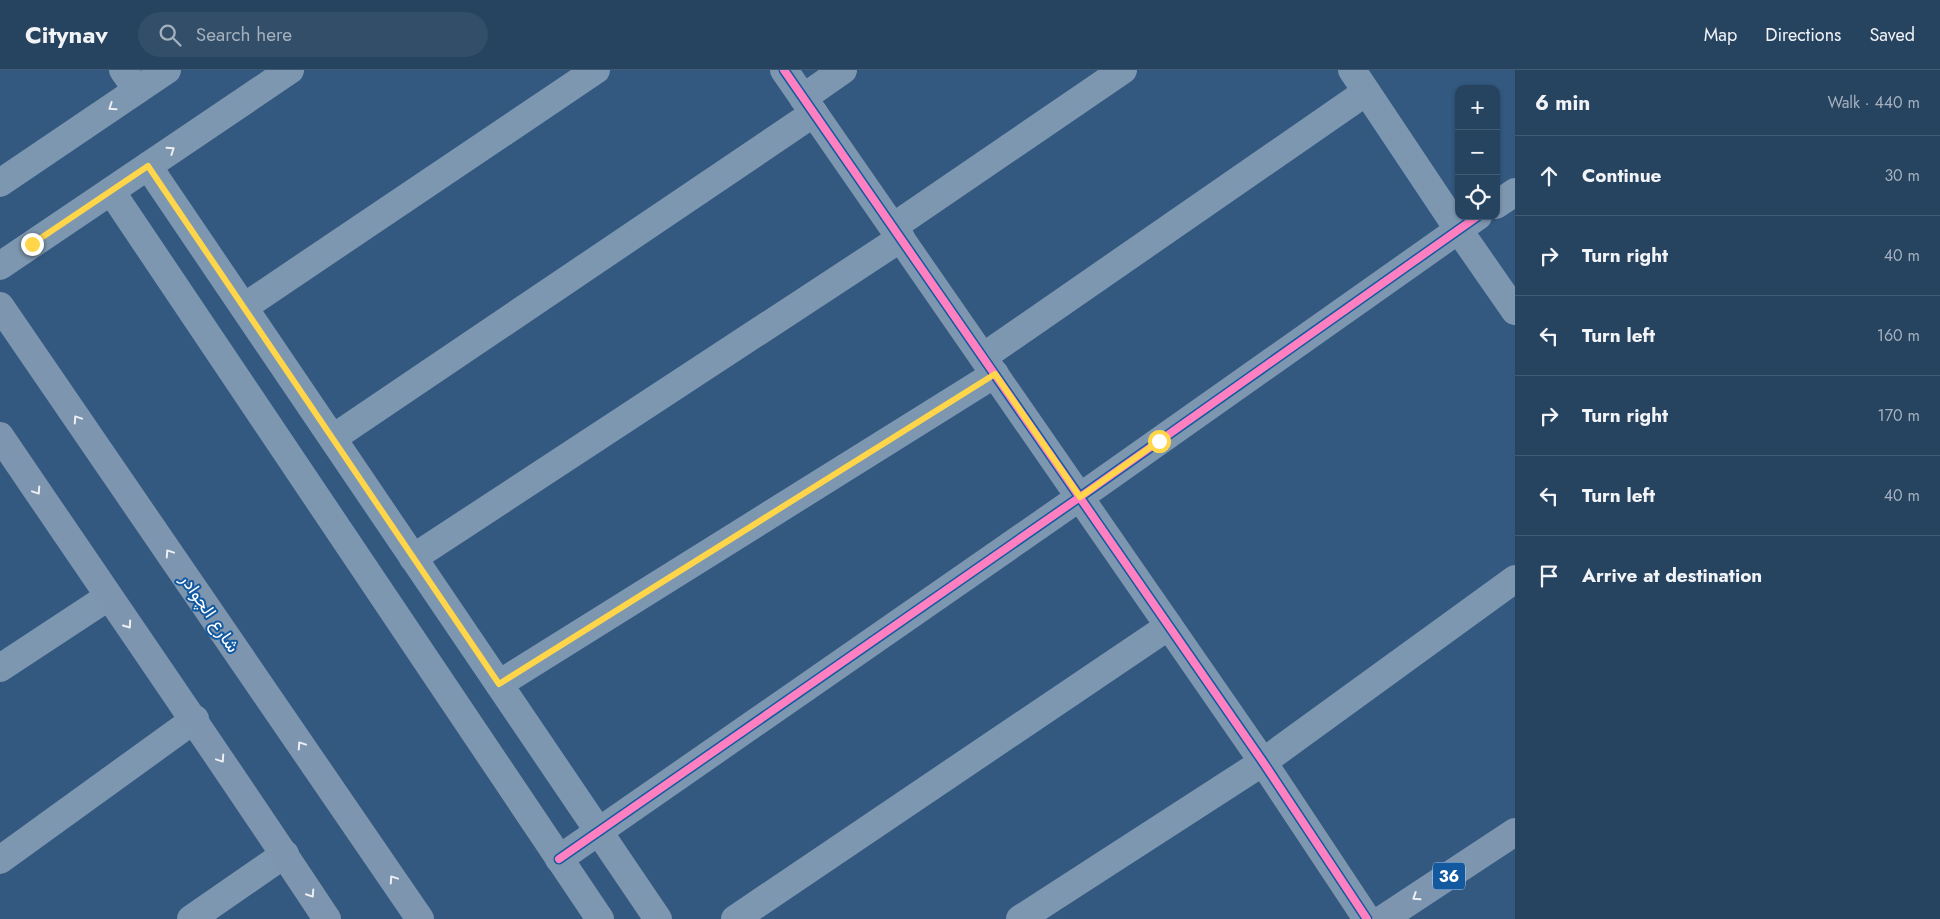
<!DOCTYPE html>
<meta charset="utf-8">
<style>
:root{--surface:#264360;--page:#324e69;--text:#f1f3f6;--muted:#a4b0bd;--line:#425c75}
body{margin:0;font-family:Jost,Vazirmatn,sans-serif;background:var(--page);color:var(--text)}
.controls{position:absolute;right:15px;top:15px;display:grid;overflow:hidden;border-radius:10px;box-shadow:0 1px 4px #0004}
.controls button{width:45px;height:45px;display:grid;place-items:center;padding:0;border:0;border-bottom:1px solid var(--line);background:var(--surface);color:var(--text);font:25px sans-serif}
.stop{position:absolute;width:15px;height:15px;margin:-11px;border:4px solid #ffd54a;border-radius:50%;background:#fff}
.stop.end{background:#ffd54a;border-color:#fff;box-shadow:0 1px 5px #0008}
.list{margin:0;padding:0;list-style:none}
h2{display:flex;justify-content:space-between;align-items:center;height:65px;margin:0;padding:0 20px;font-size:21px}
h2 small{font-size:16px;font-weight:400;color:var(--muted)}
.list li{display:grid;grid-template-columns:32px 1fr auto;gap:15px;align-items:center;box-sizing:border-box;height:80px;padding:0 20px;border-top:1px solid var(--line)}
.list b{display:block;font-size:19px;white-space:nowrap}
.list em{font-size:16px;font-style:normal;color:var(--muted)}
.icon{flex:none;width:28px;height:28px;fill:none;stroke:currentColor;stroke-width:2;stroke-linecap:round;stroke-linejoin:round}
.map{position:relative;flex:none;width:1515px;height:849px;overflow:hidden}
header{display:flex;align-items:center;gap:30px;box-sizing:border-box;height:70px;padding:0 25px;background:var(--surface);border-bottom:1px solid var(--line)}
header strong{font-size:24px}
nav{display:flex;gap:28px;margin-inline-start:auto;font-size:18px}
.search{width:350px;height:45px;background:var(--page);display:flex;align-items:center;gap:12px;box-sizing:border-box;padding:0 18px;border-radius:28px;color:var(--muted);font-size:19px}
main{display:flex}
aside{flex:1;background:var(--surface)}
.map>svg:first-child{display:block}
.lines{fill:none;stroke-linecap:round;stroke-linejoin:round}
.minor{stroke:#7e97b0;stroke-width:28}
.major{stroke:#7e95af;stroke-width:28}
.cycleway-casing{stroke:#1359a0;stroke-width:11}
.cycleway{stroke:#ff80c0;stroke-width:8}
.oneway{stroke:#eceff3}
.route{stroke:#ffd54a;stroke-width:6}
.labels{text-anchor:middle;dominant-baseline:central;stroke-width:4;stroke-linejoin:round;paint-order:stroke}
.shield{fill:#1359a0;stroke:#b8cde2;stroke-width:1}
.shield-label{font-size:16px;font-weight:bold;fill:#fff}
.street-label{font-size:18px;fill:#fff;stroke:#1359a0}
</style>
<header>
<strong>Citynav</strong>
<div class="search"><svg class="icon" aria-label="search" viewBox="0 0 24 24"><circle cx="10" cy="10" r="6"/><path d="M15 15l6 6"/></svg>Search here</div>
<nav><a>Map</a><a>Directions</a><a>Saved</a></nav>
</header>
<main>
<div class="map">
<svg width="1515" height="849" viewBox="0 0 1515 849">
<rect width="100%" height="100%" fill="#335980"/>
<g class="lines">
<g class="minor">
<path d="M123,0l14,20"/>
<path d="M784,0l479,692 104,157"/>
<path d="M1352,0l106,159 57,82"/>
<path d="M803,28l40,-28"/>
<path d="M148,96l510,753"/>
<path d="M0,113l167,-113"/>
<path d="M111,121l489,728"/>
<path d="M1496,135l19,-13"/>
<path d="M893,157l230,-157"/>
<path d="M0,196l290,-196"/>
<path d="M244,237l352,-237"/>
<path d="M983,287l383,-265"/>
<path d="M333,368l481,-325"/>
<path d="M413,488l488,-320"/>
<path d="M0,598l108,-71"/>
<path d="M499,614l496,-310"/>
<path d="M559,789l521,-362 398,-281"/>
<path d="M0,790l195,-141"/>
<path d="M191,849l94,-65"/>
<path d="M735,849l434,-293"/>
<path d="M1020,849l243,-157 252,-183"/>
</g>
<g class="major">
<path d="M0,236l420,613"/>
<path d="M0,366c109,161 220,321 327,483"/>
<path d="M1383,849l132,-87"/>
</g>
<g class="cycleway-casing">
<g id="cycleway">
<path d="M784,0l479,692 104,157"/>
<path d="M559,789l521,-362 398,-281"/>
</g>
</g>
<use href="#cycleway" class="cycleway"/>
</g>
<defs><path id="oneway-chevron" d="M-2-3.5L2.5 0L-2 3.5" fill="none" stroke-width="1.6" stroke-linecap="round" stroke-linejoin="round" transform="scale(1.25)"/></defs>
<g class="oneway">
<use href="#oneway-chevron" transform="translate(112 37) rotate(146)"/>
<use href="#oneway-chevron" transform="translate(171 80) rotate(-34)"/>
<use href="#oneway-chevron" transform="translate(77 349) rotate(-124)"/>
<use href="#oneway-chevron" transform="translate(37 421) rotate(56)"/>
<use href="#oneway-chevron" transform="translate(169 483) rotate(-124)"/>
<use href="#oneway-chevron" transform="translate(128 555) rotate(55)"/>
<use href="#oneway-chevron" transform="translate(301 675) rotate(-124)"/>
<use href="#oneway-chevron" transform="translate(221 689) rotate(56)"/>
<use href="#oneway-chevron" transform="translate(393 809) rotate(-124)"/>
<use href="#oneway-chevron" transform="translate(311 824) rotate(57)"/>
<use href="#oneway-chevron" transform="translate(1416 827) rotate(147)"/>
</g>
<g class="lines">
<path class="route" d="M32,174l116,-78 351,518 496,-310 85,123 79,-56"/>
</g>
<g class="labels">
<rect class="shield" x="1433" y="792.5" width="32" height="27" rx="4"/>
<g class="shield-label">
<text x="1449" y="806">36</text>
</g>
<g class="street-label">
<text transform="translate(210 543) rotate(56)">شارع الچوادر</text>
</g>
</g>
</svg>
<div class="controls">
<button>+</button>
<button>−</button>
<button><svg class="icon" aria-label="locate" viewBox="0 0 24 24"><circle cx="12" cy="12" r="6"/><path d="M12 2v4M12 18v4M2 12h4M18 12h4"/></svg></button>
</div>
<div class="stop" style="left:1159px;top:371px"></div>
<div class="stop end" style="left:32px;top:174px"></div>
</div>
<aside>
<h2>6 min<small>Walk · 440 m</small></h2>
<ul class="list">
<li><svg class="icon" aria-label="ahead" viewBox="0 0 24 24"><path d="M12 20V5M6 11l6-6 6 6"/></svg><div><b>Continue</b></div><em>30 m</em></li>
<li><svg class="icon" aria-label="right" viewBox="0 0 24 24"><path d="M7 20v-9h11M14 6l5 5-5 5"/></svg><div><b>Turn right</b></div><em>40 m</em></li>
<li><svg class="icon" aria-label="left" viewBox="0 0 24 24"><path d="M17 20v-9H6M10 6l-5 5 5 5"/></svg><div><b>Turn left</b></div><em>160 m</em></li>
<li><svg class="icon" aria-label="right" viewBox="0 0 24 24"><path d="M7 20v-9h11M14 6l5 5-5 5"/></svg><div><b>Turn right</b></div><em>170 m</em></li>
<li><svg class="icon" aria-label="left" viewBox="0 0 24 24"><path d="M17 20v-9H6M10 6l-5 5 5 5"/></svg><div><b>Turn left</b></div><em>40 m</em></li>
<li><svg class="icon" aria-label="arrive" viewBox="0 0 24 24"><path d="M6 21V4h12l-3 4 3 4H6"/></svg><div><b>Arrive at destination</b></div></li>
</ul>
</aside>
</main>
